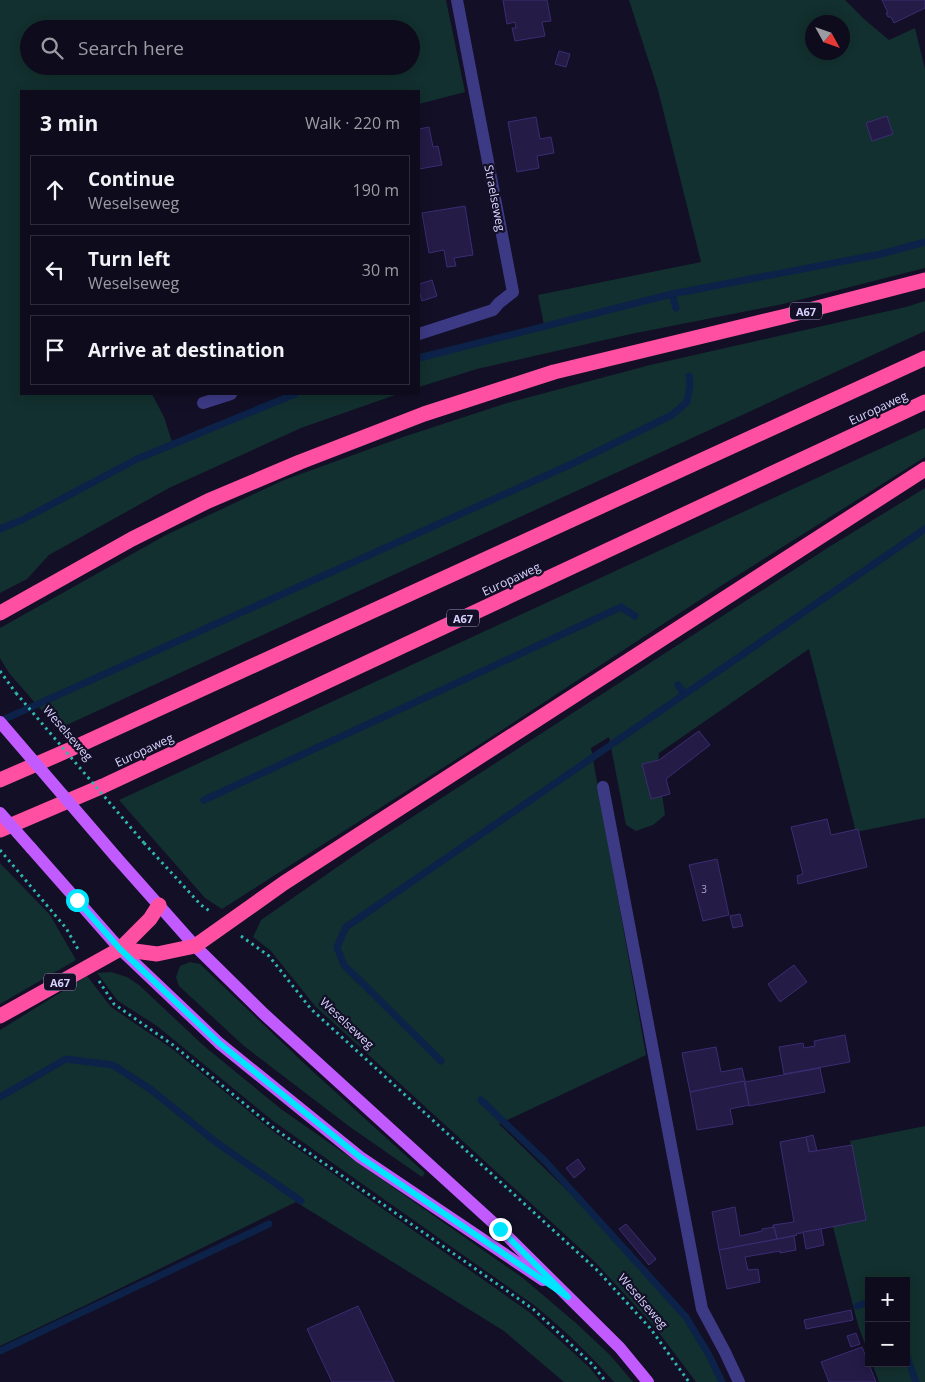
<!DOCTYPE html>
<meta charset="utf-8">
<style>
:root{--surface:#0e0b1c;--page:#1c1929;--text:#f1f3f6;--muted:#9b9ba3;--line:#2e2b3b}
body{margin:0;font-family:"Open Sans",sans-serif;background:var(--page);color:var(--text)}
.controls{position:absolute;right:15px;bottom:15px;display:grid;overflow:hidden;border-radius:0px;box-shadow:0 2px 12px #0003}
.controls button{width:45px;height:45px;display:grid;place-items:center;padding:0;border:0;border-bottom:1px solid var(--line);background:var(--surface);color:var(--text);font:25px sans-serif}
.compass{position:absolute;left:805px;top:15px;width:45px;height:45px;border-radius:50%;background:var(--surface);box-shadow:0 2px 12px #0003;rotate:130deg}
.stop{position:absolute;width:15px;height:15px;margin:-11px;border:4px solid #00e5ff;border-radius:50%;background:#fff}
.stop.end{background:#00e5ff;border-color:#fff;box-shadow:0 1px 5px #0008}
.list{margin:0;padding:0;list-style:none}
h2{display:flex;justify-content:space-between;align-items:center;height:65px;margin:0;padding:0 20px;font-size:21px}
h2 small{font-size:16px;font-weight:400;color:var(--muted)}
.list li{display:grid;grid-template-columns:32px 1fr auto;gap:15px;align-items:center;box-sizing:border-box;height:70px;margin:0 10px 10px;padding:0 10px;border:1px solid var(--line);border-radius:0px}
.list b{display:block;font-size:19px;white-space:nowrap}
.list p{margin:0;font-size:16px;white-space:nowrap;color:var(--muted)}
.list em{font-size:16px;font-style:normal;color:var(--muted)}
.icon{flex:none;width:28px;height:28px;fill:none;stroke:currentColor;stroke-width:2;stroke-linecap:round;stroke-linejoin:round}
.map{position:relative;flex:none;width:925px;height:1382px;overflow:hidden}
.search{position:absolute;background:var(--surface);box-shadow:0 2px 12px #0003;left:20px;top:20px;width:400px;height:55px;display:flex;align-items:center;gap:12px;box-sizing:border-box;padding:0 18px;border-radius:28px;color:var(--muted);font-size:19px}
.panel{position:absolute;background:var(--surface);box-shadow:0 2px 12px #0003;left:20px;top:90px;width:400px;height:305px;border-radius:0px}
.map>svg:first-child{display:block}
.green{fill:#12302f;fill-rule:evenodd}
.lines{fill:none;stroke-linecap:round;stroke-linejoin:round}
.stream{stroke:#0c2248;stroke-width:7}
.building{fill:#241b47;stroke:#3b2d73}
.path{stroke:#2fb8b0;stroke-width:3;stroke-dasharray:2.5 4;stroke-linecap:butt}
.minor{stroke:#3d3a85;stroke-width:12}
.primary{stroke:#c25bff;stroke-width:12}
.motorway{stroke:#ff4fa3;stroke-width:15}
.path-bridge{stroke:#2fb8b0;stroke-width:3;stroke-dasharray:2.5 4;stroke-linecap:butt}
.primary-bridge{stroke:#c25bff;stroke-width:12}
.route{stroke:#00e5ff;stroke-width:6}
.labels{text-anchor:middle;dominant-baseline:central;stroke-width:4.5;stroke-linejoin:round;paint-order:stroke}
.number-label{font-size:10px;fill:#aca6d1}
.shield{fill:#130f26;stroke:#9e99be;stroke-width:1}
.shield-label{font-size:11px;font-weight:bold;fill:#d9d4ff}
.street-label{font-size:12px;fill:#d9d4ff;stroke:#130f26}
</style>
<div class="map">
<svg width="925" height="1382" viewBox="0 0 925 1382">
<rect width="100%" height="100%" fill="#130f26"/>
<g class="green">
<path d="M0,0h446l19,92 -46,12v-13h-398v303h131l12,23 8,25 26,-12 92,-36h108l-97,34 -132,60 -120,67 -22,24 -27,14zM29,29h382v37h-382z"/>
<path d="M629,0h216l19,19 25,21 26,-12 10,41v199l-142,36 -152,30 -154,35 -58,18v-33l125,-29 -6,-30 163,-33 -43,-172zM812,22h30v30h-30z"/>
<path d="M925,301v30l-867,398 -49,-56 -9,-15v-30l166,-93 118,-55 119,-43 104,-34 143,-38 256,-58z"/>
<path d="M925,428v29l-201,127 -225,148 -277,177 -17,-11 -86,-98z"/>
<path d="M925,488v330l-69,14 -47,-183 -150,104 -1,11 7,51 -12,10 -17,6 -10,-6 -17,-88 -18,11 55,307 -147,69 81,79 79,81 55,74 11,24h-29l-42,-56 -59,-64 -280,-256 -44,-55 -18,-14 8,-17 105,-73 463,-300z"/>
<path d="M0,863l50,52 26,45 -76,44z"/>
<path d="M190,962l10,2 109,104 116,105 -3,4 -72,-50 -106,-81 -65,-60 -3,-9 4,-11z"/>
<path d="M111,972l16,5 12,8 65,61 77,63 242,169 54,46 33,31 23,27h-19c-24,-28 -51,-53 -80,-77l-261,-184 -116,-95 -39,-25 -21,-28z"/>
<path d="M87,976l24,31 60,41 103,84 255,180 61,56 11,14h-37l-60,-51 -208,-129 -212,104 -84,40v-316z"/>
<path d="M925,1126v256h-46l-7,-19h34v-82h-37v74l-11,-30 -27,-106 33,-7 -14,-71z"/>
</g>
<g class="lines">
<g class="stream">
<path d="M672,294l4,14"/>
<path d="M419,358l253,-64 209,-40 44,-12"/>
<path d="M0,529l22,-9 115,-61 158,-65"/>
<path d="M678,685l6,9"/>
<path d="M0,721l574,-258 98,-48 15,-13 3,-18 -1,-8"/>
<path d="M204,800l417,-193 14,9"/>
<path d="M441,1061l-97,-96 -7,-18 9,-20 579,-398"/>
<path d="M0,1097l66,-38 47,6 37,24 67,54 84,58"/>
<path d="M481,1100l64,61 141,156 23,38 13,27"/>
<path d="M857,1306l12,-4"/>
<path d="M0,1351l269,-127"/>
<path d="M906,1354l10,28"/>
</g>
</g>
<g class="building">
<path d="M503,0h44l4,21 -9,1 3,14 -30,5 -3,-13h4l-1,-6 -8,2z"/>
<path d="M882,0h43v8l-31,15 -3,-6h-3l-2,-4h2z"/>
<path d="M559,51l11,3 -4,13 -11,-3z"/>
<path d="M887,116l6,18 -21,7 -6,-18z"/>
<path d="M536,117l4,22 11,-2 3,16 -17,3 2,12 -22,4 -9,-50z"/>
<path d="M429,127l4,20 5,-1 4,19 -23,4v-40z"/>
<path d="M465,206l8,49 -19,3 2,8 -9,1 -3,-17 -15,3 -7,-40z"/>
<path d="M432,280l5,16 -15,5 -3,-10v-7z"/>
<path d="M699,731l11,14 -44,34 4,15 -19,5 -9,-35 17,-4z"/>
<path d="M827,819l4,16 27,-6 9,38 -69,17 -1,-8 6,-2 -12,-47z"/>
<path d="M717,859l12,56 -26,6 -14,-56z"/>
<path d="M740,914l3,12 -10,2 -3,-12z"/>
<path d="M794,965l13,17 -27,20 -12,-18z"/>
<path d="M845,1035l5,27 -66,12 -5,-27 24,-4 1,5 11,-2 -1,-5z"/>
<path d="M716,1047l5,25 21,-4 3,13 -55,11 -8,-39z"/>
<path d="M820,1068l5,24 -76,14 -4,-24z"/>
<path d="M744,1081l5,24 -19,4 3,15 -36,6 -7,-38z"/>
<path d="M813,1135l4,16 -8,1 -3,-15z"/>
<path d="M806,1137l3,15 43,-7 14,75 -70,14 1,1 -20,4 -3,-12h-1v-2l21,-3 -14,-80z"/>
<path d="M578,1159l7,10 -11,9 -8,-10z"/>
<path d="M735,1207l5,29 22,-5v-2l12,-2 3,12 -58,11 -7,-38z"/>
<path d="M626,1224l30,35 -7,6 -30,-36z"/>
<path d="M821,1229l3,16 -18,4 -3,-17z"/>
<path d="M794,1236l2,14 -16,3v-2l-35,6 3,13 10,-1 2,13 -33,7 -8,-39z"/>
<path d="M358,1306l36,76h-62l-25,-53z"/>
<path d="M851,1310l2,10 -47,9 -2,-9z"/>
<path d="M856,1333l4,11 -9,3 -4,-11z"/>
<path d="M862,1347l14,35h-47l-8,-20z"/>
</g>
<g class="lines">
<g class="path">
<path d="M0,671l16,22"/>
<path d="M144,843l57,62 10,7"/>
<path d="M0,850l66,78 13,23"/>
<path d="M241,936l28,20 42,53 287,262 52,57 39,54"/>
<path d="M99,981l15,23 59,41 102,84 258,180 60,56 13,17"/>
</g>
<g class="minor">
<path d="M419,334l74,-24 6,-7 14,-11 -56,-292"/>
<path d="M203,403l28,-9"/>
<path d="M603,787l99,522 23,43 14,30"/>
</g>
<g class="primary">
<path d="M31,848l89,101 99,94 141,114 183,123"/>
<path d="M116,857l79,89 69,68 236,215 120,119 28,34"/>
</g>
<g class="motorway">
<path d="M0,613l132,-74 76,-38 92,-39 124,-48 130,-42 232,-56 139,-36"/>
<path d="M0,780l71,-31 854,-391"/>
<path d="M0,830l103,-44 822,-384"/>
<path d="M120,949l37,5 38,-8 89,-63 641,-414"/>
<path d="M0,1016l120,-67 30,-30 9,-14"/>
</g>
<path class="path-bridge" d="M16,693l128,150"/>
<g class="primary-bridge">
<path d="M0,722l116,135"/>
<path d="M0,813l31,35"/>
</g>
</g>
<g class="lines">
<path class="route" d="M77,900l43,49 99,94 141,114 208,140 -68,-68"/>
</g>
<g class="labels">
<g class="number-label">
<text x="704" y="889">3</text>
</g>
<g class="shield">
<rect x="790" y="302.5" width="32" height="17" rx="4"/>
<rect x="447" y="609.5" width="32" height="17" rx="4"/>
<rect x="44" y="973.5" width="32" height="17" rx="4"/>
</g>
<g class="shield-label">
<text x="806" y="311">A67</text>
<text x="463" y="618">A67</text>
<text x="60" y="982">A67</text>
</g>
<g class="street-label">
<text transform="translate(495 198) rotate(79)">Straelseweg</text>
<text transform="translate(878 408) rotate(-25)">Europaweg</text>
<text transform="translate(511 579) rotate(-25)">Europaweg</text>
<text transform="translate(68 733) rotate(49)">Weselseweg</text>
<text transform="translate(144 750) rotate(-25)">Europaweg</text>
<text transform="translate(347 1023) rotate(43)">Weselseweg</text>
<text transform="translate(643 1301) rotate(49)">Weselseweg</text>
</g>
</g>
</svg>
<div class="controls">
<button>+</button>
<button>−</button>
</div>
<svg class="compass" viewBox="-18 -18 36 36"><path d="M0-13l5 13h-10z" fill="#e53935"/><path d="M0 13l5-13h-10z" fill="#9b9ba3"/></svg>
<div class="stop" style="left:77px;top:900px"></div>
<div class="stop end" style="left:500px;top:1229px"></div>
<div class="search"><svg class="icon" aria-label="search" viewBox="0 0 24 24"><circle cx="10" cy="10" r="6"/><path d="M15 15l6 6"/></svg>Search here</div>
<section class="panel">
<h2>3 min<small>Walk · 220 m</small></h2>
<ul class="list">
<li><svg class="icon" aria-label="ahead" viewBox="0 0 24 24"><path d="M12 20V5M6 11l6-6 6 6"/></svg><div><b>Continue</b><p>Weselseweg</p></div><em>190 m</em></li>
<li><svg class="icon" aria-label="left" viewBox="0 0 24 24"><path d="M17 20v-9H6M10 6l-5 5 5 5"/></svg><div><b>Turn left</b><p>Weselseweg</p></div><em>30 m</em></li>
<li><svg class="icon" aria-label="arrive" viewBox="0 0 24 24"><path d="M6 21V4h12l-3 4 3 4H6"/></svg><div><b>Arrive at destination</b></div></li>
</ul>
</section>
</div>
